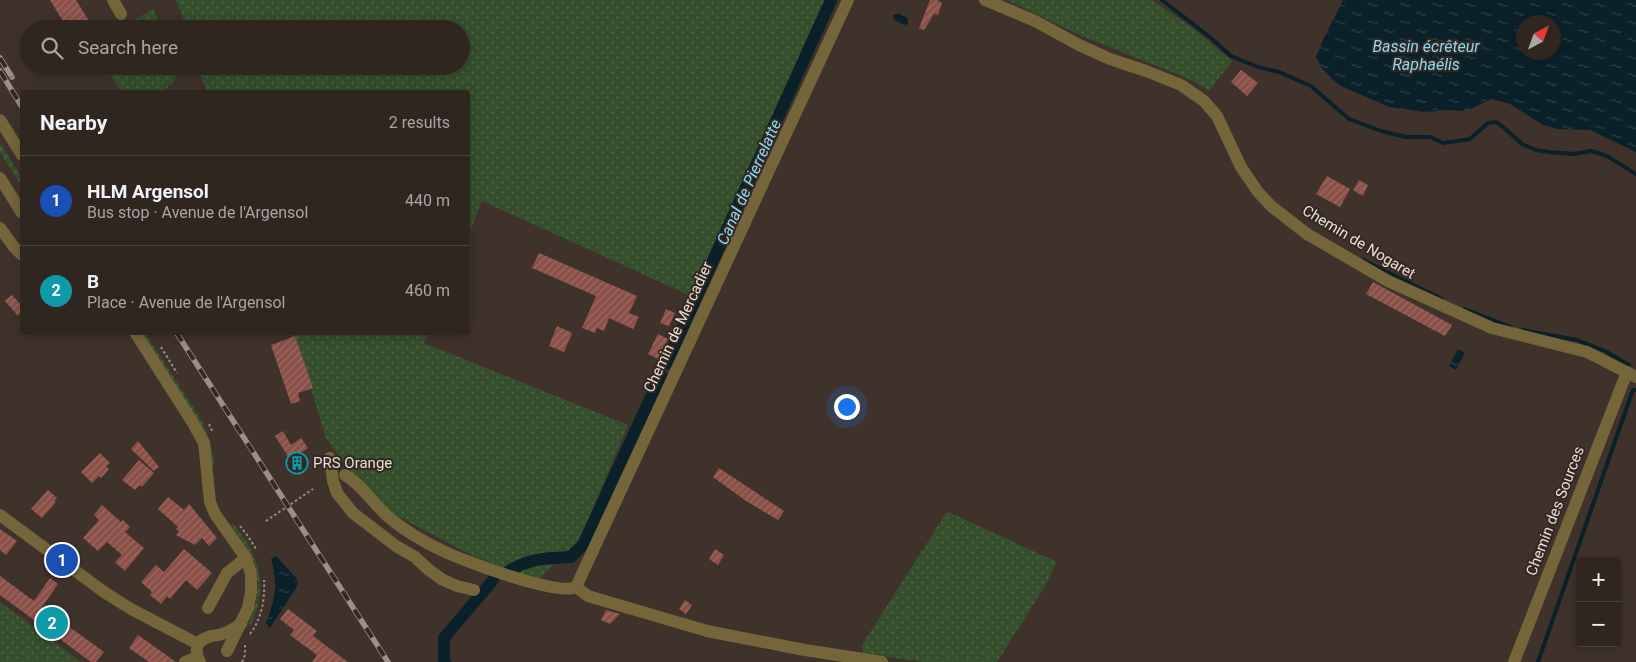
<!DOCTYPE html>
<meta charset="utf-8">
<style>
:root{--surface:#2f2620;--page:#372e29;--text:#f1f3f6;--muted:#a7a5a5;--line:#4a433e;--accent:#d6ab8b}
body{margin:0;font-family:Roboto,sans-serif;background:var(--page);color:var(--text)}
.controls{position:absolute;right:15px;bottom:15px;display:grid;overflow:hidden;border-radius:5px;box-shadow:0 2px 12px #0003}
.controls button{width:45px;height:45px;display:grid;place-items:center;padding:0;border:0;border-bottom:1px solid var(--line);background:var(--surface);color:var(--text);font:25px sans-serif}
.compass{position:absolute;left:1516px;top:15px;width:45px;height:45px;border-radius:50%;background:var(--surface);box-shadow:0 2px 12px #0003;rotate:41deg}
.you{position:absolute;left:846px;top:406px;width:18px;height:18px;margin:-12px;border:4px solid #fff;border-radius:50%;background:#1a73e8;box-shadow:0 0 0 8px #1a73e833}
.badge{display:grid;place-items:center;width:32px;height:32px;border-radius:50%;background:var(--accent);color:#fff;font-size:16px;font-weight:700}
.pin{position:absolute;translate:-50% -50%;border:2px solid #fff;box-shadow:0 1px 5px #0006}
.list{margin:0;padding:0;list-style:none}
h2{display:flex;justify-content:space-between;align-items:center;height:65px;margin:0;padding:0 20px;font-size:21px}
h2 small{font-size:16px;font-weight:400;color:var(--muted)}
.list li{display:grid;grid-template-columns:32px 1fr auto;gap:15px;align-items:center;box-sizing:border-box;height:90px;padding:0 20px;border-top:1px solid var(--line)}
.list b{display:block;font-size:19px;white-space:nowrap}
.list p{margin:0;font-size:16px;white-space:nowrap;color:var(--muted)}
.list em{font-size:16px;font-style:normal;color:var(--muted)}
.icon{flex:none;width:28px;height:28px;fill:none;stroke:currentColor;stroke-width:2;stroke-linecap:round;stroke-linejoin:round}
.map{position:relative;flex:none;width:1636px;height:662px;overflow:hidden}
.search{position:absolute;background:var(--surface);box-shadow:0 2px 12px #0003;left:20px;top:20px;width:450px;height:55px;display:flex;align-items:center;gap:12px;box-sizing:border-box;padding:0 18px;border-radius:28px;color:var(--muted);font-size:19px}
.panel{position:absolute;background:var(--surface);box-shadow:0 2px 12px #0003;left:20px;top:90px;width:450px;height:245px;border-radius:5px}
.map>svg:first-child{display:block}
.grass{fill:url(#grass-dots)}
.garden{fill:url(#garden-furrows)}
.water{fill:url(#water-ripples);fill-rule:evenodd}
.lines{fill:none;stroke-linecap:round;stroke-linejoin:round}
.stream{stroke:#0a2129;stroke-width:4}
.canal{stroke:#0a2129;stroke-width:12}
.building{fill:url(#building-hatch)}
.path{stroke:#988e88;stroke-width:2;stroke-dasharray:2.5 2.5;stroke-linecap:butt}
.minor{stroke:#74653b;stroke-width:12}
.rail-casing{stroke:#9a908a;stroke-width:5.5}
.rail{stroke:#342821;stroke-width:4;stroke-dasharray:11;stroke-linecap:butt}
.labels{text-anchor:middle;dominant-baseline:central;stroke-width:4;stroke-linejoin:round;paint-order:stroke}
.street-label{font-size:15px;fill:#e6ded9;stroke:#342821}
.poi-label{font-size:15px;fill:#e6ded9;stroke:#342821;text-anchor:start}
.water-label{font-size:16px;font-style:italic;fill:#89d9f6;stroke:#342821}
</style>
<div class="map">
<svg width="1636" height="662" viewBox="0 0 1636 662">
<defs>
<pattern id="grass-dots" width="8" height="8" patternUnits="userSpaceOnUse" patternTransform="scale(1.25)"><rect width="8" height="8" fill="#354e2c"/><path d="M2 2h.1M6 6h.1" fill="none" stroke="#52674a" stroke-width="1.8" stroke-linecap="round"/></pattern>
<pattern id="garden-furrows" width="10" height="10" patternUnits="userSpaceOnUse" patternTransform="scale(1.25)"><rect width="10" height="10" fill="#354e2c"/><path d="M-1 1l2-2M0 10L10 0M9 11l2-2" fill="none" stroke="#52674a"/></pattern>
<pattern id="water-ripples" width="26" height="14" patternUnits="userSpaceOnUse" patternTransform="scale(1.25)"><rect width="26" height="14" fill="#0a2129"/><path d="M2 4q2-2 4 0t4 0M15 11q2-2 4 0t4 0" fill="none" stroke="#2e4147"/></pattern>
<pattern id="building-hatch" width="6" height="6" patternUnits="userSpaceOnUse" patternTransform="scale(1.25)"><rect width="6" height="6" fill="#8b5148"/><path d="M-1 1l2-2M0 6l6-6M5 7l2-2" fill="none" stroke="#9b6a62"/></pattern>
</defs>
<rect width="100%" height="100%" fill="#3f322b"/>
<g class="grass">
<path d="M175,0h651l-133,297 -211,-96 -14,36v-145h-260l-13,-26h266v-37h-275l-4,-15z"/>
<path d="M1007,0h145l42,29 38,32 -23,30 -15,-10 -112,-45z"/>
<path d="M153,9l9,20h-44z"/>
<path d="M107,66h71l-3,14 -12,12h-41l-17,-24z"/>
<path d="M294,333h134l-4,10 204,82 -48,114 -43,42 -66,-26 -79,-42 -45,-45 -21,-30z"/>
<path d="M948,512l109,50 -13,26 -47,74h-75l-59,-9 -1,-8 82,-129z"/>
<path d="M0,602l81,60h-81z"/>
</g>
<g class="garden">
<path d="M0,143l22,35v9l-22,-35z"/>
<path d="M142,333h3l57,88c7,16 11,28 12,45h-3z"/>
<path d="M233,523c26,33 36,62 18,102l-3,-2c20,-39 7,-66 -18,-99z"/>
</g>
<g class="water">
<path d="M1343,0h293v152l-46,-22 -33,-1 -14,-4 -33,-21 -19,-5 -20,10 -10,2 -13,-1 -23,2 -36,-5 -48,-21 -8,-6 -12,-13 -5,-10 7,-17zM1554,22v30h-30v-30z"/>
<path d="M898,13l10,5v6l-4,1 -10,-5 -1,-5z"/>
<path d="M1458,349l7,4 -9,17 -7,-4z"/>
<path d="M276,556l23,25 -3,7 -26,40 -4,-5c10,-27 12,-36 5,-64z"/>
</g>
<g class="lines">
<g class="stream">
<path d="M1162,0l50,39 19,17 27,11 21,5 32,14 38,33 32,12 25,6h24l13,6 27,-4 18,-16 8,-1 6,4 20,18 14,6 13,2 24,2 18,-3 16,5 29,18"/>
<path d="M1363,260l79,39"/>
<path d="M1464,309l47,18"/>
<path d="M1523,330l54,10 28,11 24,14"/>
<path d="M1538,662l91,-261 4,-11h3"/>
</g>
<g class="canal">
<path d="M666,364l165,-364"/>
<path d="M509,571c21,-13 38,-13 62,-14l12,-12 78,-170"/>
<path d="M445,662l-1,-2v-22l49,-58"/>
</g>
</g>
<g class="building">
<path d="M50,0h26l18,29h-26z"/>
<path d="M930,0h7l5,3 -4,12 -4,-1 -10,16 -5,-2z"/>
<path d="M1241,70l17,13 -11,13 -16,-14z"/>
<path d="M1327,176l23,13 -10,18 -24,-13z"/>
<path d="M1359,180l9,5 -5,11 -10,-6z"/>
<path d="M539,253l98,43 -8,17 10,4 -6,12 -24,-11 -5,13 -7,-3 -2,5 -13,-5 14,-32 -64,-28z"/>
<path d="M1373,282l79,43 -7,11 -79,-42z"/>
<path d="M12,295l10,11v4l-4,6 -13,-15z"/>
<path d="M666,309l9,4 -6,13 -9,-3z"/>
<path d="M557,326l15,7 -8,19 -15,-6z"/>
<path d="M658,334l10,5 -10,20 -10,-5z"/>
<path d="M295,336l18,52 -15,5 2,8 -9,3 -20,-59z"/>
<path d="M283,431l8,14 10,-7 7,10 -10,7 8,12 -8,5 -23,-36z"/>
<path d="M138,441l21,26 -5,4 -23,-22z"/>
<path d="M100,453l10,10 -4,3 3,3 -8,9 -2,-2 -7,7 -11,-11z"/>
<path d="M139,460l15,13 -12,14 -2,-2 -5,5 -13,-10z"/>
<path d="M719,468l65,43 -6,9 -32,-19 -33,-24z"/>
<path d="M48,490l9,8 -3,3 2,1 -14,16 -11,-9z"/>
<path d="M168,497l16,13 5,-6 28,34 -8,8 -7,-8 -7,7 -19,-10 3,-3 -3,-3 2,-2 -20,-18z"/>
<path d="M102,505l19,17 2,-2 7,7 -5,5 19,16 -19,23 -10,-9 7,-7 -15,-13 -9,9 -15,-13 16,-18 -5,-5z"/>
<path d="M0,529l17,12 -11,14 -6,-5z"/>
<path d="M184,549l28,24 -15,17 -11,-10 -16,19 -3,-3 -6,8 -11,-9 2,-3 -11,-10 15,-17 8,7z"/>
<path d="M715,549l9,6 -6,10 -9,-6z"/>
<path d="M0,576l34,25 16,-23 8,6 -16,23 62,45 -8,10h-5l-91,-67z"/>
<path d="M685,600l7,5 -6,9 -7,-5z"/>
<path d="M288,609l29,22 -4,5 35,26h-36l5,-7 -27,-20 4,-5 -14,-11z"/>
<path d="M606,610l14,4 -10,10 -9,-4z"/>
<path d="M138,635l38,27h-27l-20,-14z"/>
</g>
<g class="lines">
<g class="path">
<path d="M161,347l16,26"/>
<path d="M209,424l4,9"/>
<path d="M266,521l47,-32"/>
<path d="M240,526l8,10 8,13"/>
<path d="M250,634c12,-16 15,-35 14,-54"/>
<path d="M242,662l3,-7v-12"/>
</g>
<g class="minor">
<path d="M113,0l8,14"/>
<path d="M985,0l50,21 44,24 31,14 36,12 35,14 23,16 13,15 24,51 17,25 13,14 36,28 81,47 104,47 95,24 49,25"/>
<path d="M0,120l22,35"/>
<path d="M0,178l22,35"/>
<path d="M0,228l14,19 8,8"/>
<path d="M135,332l58,91 11,20 6,59 5,12 31,44 5,16v18l-3,16 -21,43"/>
<path d="M330,458l3,23 4,12 16,20 43,33 19,11 14,13 14,10 14,6 17,4"/>
<path d="M345,475c19,11 29,31 47,45 14,11 32,22 49,30 20,10 118,47 135,37l272,-587"/>
<path d="M0,515l104,77 27,17 67,35"/>
<path d="M576,587l12,9 119,35 98,19 77,12"/>
<path d="M208,608l19,-35 19,-15"/>
<path d="M185,662l12,-5"/>
<path d="M200,662c-5,-9 -5,-20 6,-24 5,-3 11,-2 16,-4 7,-2 13,-6 19,-10"/>
<path d="M1514,662l113,-290"/>
</g>
<g class="rail-casing">
<g id="rail">
<path d="M0,58l12,19"/>
<path d="M0,71l22,36"/>
<path d="M176,332l212,330"/>
</g>
</g>
<use href="#rail" class="rail"/>
</g>
<defs>
<g id="building-ring" transform="scale(1.125)"><circle r="9.5" fill="#342821" stroke="#0f9aa8" stroke-width="1.5"/><path d="M-4-6H4V6H1V3H-1V6H-4ZM-2.5-4.3h1.7v1.8h-1.7ZM.8-4.3h1.7v1.8H.8ZM-2.5-1h1.7V.8h-1.7ZM.8-1h1.7V.8H.8Z" fill="#0f9aa8"/></g>
</defs>
<g fill-rule="evenodd">
<use href="#building-ring" x="297" y="463"/>
</g>
<g class="labels">
<g class="street-label">
<text transform="translate(1359 242) rotate(31)">Chemin de Nogaret</text>
<text transform="translate(678 327) rotate(-65)">Chemin de Mercadier</text>
<text transform="translate(1555 511) rotate(-69)">Chemin des Sources</text>
</g>
<g class="poi-label">
<text x="313" y="463">PRS Orange</text>
</g>
<g class="water-label">
<text x="1426" y="46">Bassin écrêteur<tspan x="1426" dy="18">Raphaélis</tspan></text>
<text transform="translate(749 182) rotate(-66)">Canal de Pierrelatte</text>
</g>
</g>
</svg>
<div class="controls">
<button>+</button>
<button>−</button>
</div>
<svg class="compass" viewBox="-18 -18 36 36"><path d="M0-13l5 13h-10z" fill="#e53935"/><path d="M0 13l5-13h-10z" fill="#a7a5a5"/></svg>
<div class="you"></div>
<div class="pin badge" style="left:62px;top:560px;background:#1a4fb4">1</div>
<div class="pin badge" style="left:52px;top:623px;background:#0f9aa8">2</div>
<div class="search"><svg class="icon" aria-label="search" viewBox="0 0 24 24"><circle cx="10" cy="10" r="6"/><path d="M15 15l6 6"/></svg>Search here</div>
<section class="panel">
<h2>Nearby<small>2 results</small></h2>
<ul class="list">
<li><span class="badge" style="background:#1a4fb4">1</span><div><b>HLM Argensol</b><p>Bus stop · Avenue de l'Argensol</p></div><em>440 m</em></li>
<li><span class="badge" style="background:#0f9aa8">2</span><div><b>B</b><p>Place · Avenue de l'Argensol</p></div><em>460 m</em></li>
</ul>
</section>
</div>
